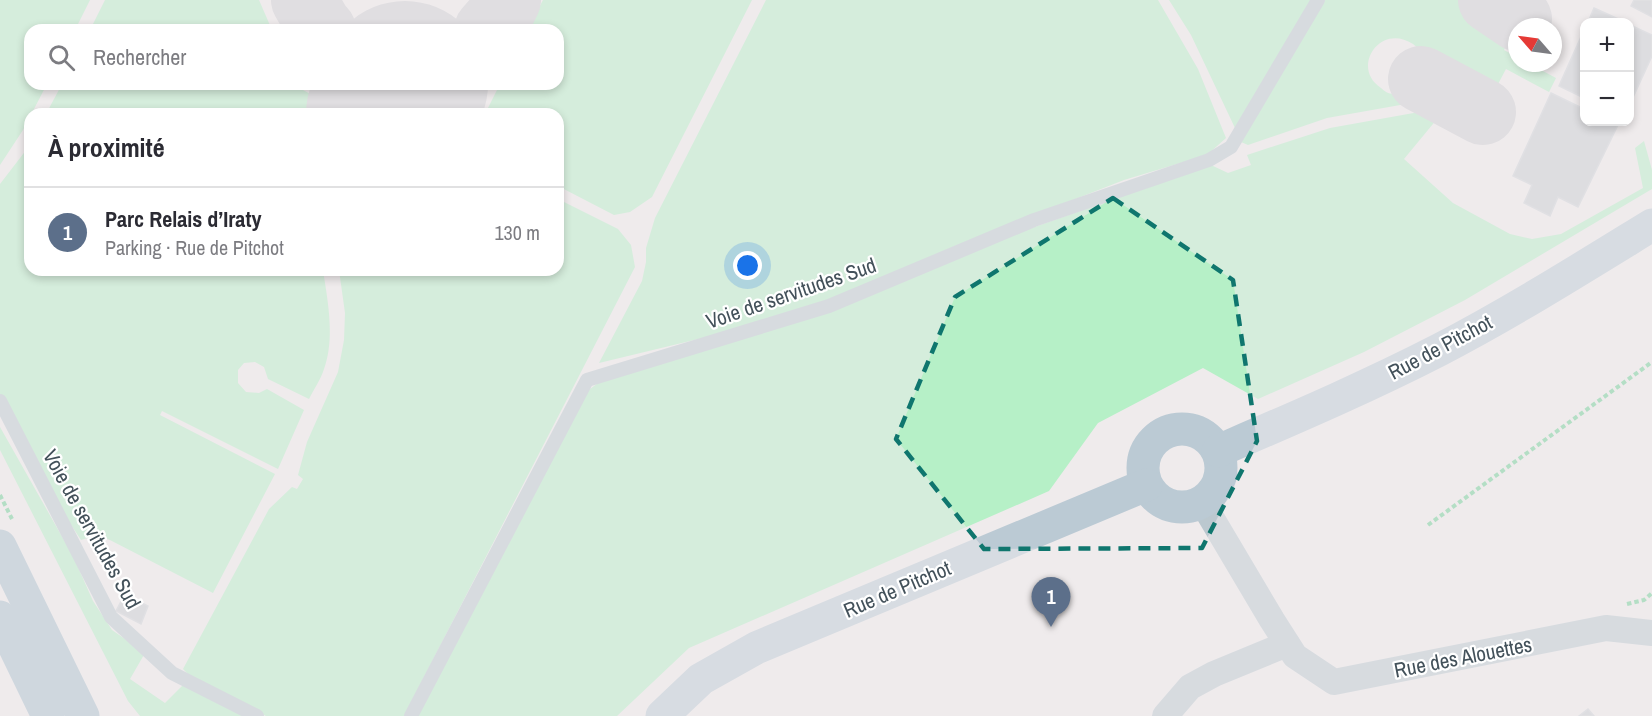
<!DOCTYPE html>
<html lang="fr">
<meta charset="utf-8">
<style>
:root{--surface:#fff;--page:#f7f7f7;--text:#2b2b33;--muted:#7c7c81;--line:#e1e1e2;--accent:#7c3aed}
body{margin:0;font-family:"Archivo Narrow",sans-serif;background:var(--page);color:var(--text)}
.controls{position:absolute;right:18px;top:18px;display:grid;overflow:hidden;border-radius:12px;box-shadow:0 3px 9px #0003}
.controls button{width:54px;height:54px;display:grid;place-items:center;padding:0;border:0;border-bottom:2px solid var(--line);background:var(--surface);color:var(--text);font:30px sans-serif}
.compass{position:absolute;left:1508px;top:18px;width:54px;height:54px;border-radius:50%;background:var(--surface);box-shadow:0 3px 9px #0003;rotate:298deg}
.you{position:absolute;left:748px;top:266px;width:21px;height:21px;margin:-15px;border:4px solid #fff;border-radius:50%;background:#1a73e8;box-shadow:0 0 0 9px #1a73e833}
.badge{display:grid;place-items:center;width:39px;height:39px;border-radius:50%;background:var(--accent);color:#fff;font-size:20px;font-weight:700}
.pin{position:absolute;translate:-50% -50px;filter:drop-shadow(0 2px 3px #0008)}
.pin::after{content:'';position:absolute;top:32px;width:21px;height:18px;background:inherit;clip-path:polygon(0 0,100% 0,50% 100%)}
.list{margin:0;padding:0;list-style:none}
h2{display:flex;justify-content:space-between;align-items:center;height:78px;margin:0;padding:0 24px;font-size:26px}
h2 small{font-size:20px;font-weight:400;color:var(--muted)}
.list li{display:grid;grid-template-columns:39px 1fr auto;gap:18px;align-items:center;box-sizing:border-box;height:90px;padding:0 24px;border-top:2px solid var(--line)}
.list b{display:block;font-size:22px;white-space:nowrap}
.list p{margin:0;font-size:20px;white-space:nowrap;color:var(--muted)}
.list em{font-size:20px;font-style:normal;color:var(--muted)}
.icon{flex:none;width:33px;height:33px;fill:none;stroke:currentColor;stroke-width:2;stroke-linecap:round;stroke-linejoin:round}
.map{position:relative;flex:none;width:1652px;height:716px;overflow:hidden}
.search{position:absolute;background:var(--surface);box-shadow:0 3px 9px #0003;left:24px;top:24px;width:540px;height:66px;display:flex;align-items:center;gap:15px;box-sizing:border-box;padding:0 21px;border-radius:18px;color:var(--muted);font-size:22px}
.panel{position:absolute;background:var(--surface);box-shadow:0 3px 9px #0003;left:24px;top:108px;width:540px;height:168px;border-radius:18px}
.map>svg:first-child{display:block}
.green{fill:#b6f0c7}
.lines{fill:none;stroke-linecap:round;stroke-linejoin:round}
.taxiway{stroke:#ceced2;stroke-width:66}
.runway{stroke:#ceced2;stroke-width:166}
.building{fill:#c8ccd1;stroke:#cfd3d8;stroke-width:1.5}
.path{stroke:#6dcf95;stroke-width:4;stroke-dasharray:4.5 3;stroke-linecap:butt}
.lane{stroke:#bbc8cf;stroke-width:14}
.street{stroke:#bbc8cf;stroke-width:26}
.secondary{stroke:#bbcad4;stroke-width:33}
.primary{stroke:#a9bfcd;stroke-width:33}
.marked{fill:none;stroke:#0f766e;stroke-width:4.5;stroke-dasharray:12 8;stroke-linejoin:round}
.labels{text-anchor:middle;dominant-baseline:central;stroke-width:4.5;stroke-linejoin:round;paint-order:stroke}
.street-label{font-size:21px;fill:#43515a;stroke:#fff}
</style>
<div class="map">
<svg width="1652" height="716" viewBox="0 0 1652 716">
<rect width="100%" height="100%" fill="#efebec"/>
<g class="green">
<path d="M0,0h90l-15,30h-45v54h17l-24,46 -23,35z"/>
<path d="M105,0h154l13,30h-182z"/>
<path d="M543,0h209l-100,197 -22,15 -16,3 -56,-29v-72h-73l15,-30h58v-54h-31z"/>
<path d="M766,0h392l40,69 28,69 -19,17 -83,25 -169,66 -111,49 -100,33 -145,35 43,-82 4,-19v-14l9,-30z"/>
<path d="M1169,0h142l-76,128 -44,-93z"/>
<path d="M1325,0h156l27,19 4,11 -8,20 13,7v6h11l28,15 -7,14 -43,-23 -18,34 -57,-33c-7,-8 -9,-20 -18,-26 -33,-22 -63,24 -32,44 3,3 8,6 12,6 3,0 6,-1 10,-1 5,0 8,0 13,-2l18,8 -107,19 -79,27 -7,-3z"/>
<path d="M62,84h230l55,30h-301z"/>
<path d="M1447,107l-43,52 49,44 57,31 22,5 29,-5 82,-46 -8,-40 9,-7 8,29v19l-187,111 -101,52 -106,47 -55,-31 -105,55 -49,68 -360,157 -72,68h-199l161,-319 26,-19 606,-213 17,8 23,-8 -4,-10 83,-27z"/>
<path d="M30,145v125h293c5,32 12,68 1,99 -3,10 -10,20 -15,30l-41,-20 -4,-12 -9,-5 -11,1 -6,7v13l8,9 13,1 8,-4 37,21 -26,59 -116,-58 -2,4 115,59 -62,119 -107,-55 -12,-2 -13,4 -52,-79 -29,-58v-219z"/>
<path d="M558,199l60,30 13,16 4,22 -231,449h-138l-76,-40 -7,-7 86,-160 23,-22 5,2 6,-10 -5,-4 9,-33 31,-70 6,-32 1,-27 -6,-43h219z"/>
<path d="M0,427l73,129 20,45 19,29 33,23 -15,26 35,24 18,-18 60,31h-103l-12,-15 -128,-251z"/>
</g>
<g class="lines">
<g class="taxiway">
<path d="M304,0l15,26 4,4"/>
<path d="M1491,0l28,19"/>
<path d="M487,30l14,-16 7,-14"/>
<path d="M1421,79l62,33"/>
</g>
<path class="runway" d="M389,114l16,-30"/>
</g>
<g class="building">
<path d="M1634,0h18v17l-21,-11z"/>
<path d="M1594,8l31,14h-37z"/>
<path d="M1630,25l22,10v21l-22,48z"/>
<path d="M1584,30v68l-25,-12z"/>
<path d="M1551,93l33,16v13h26l8,3 -40,82 -20,-10 -8,19 -26,-13 8,-18 -19,-9z"/>
<path d="M125,594l23,12 -7,18 -25,-13z"/>
<path d="M1588,709l6,7h-15z"/>
</g>
<g class="lines">
<g class="path">
<path d="M0,495l12,24"/>
<path d="M1428,525l224,-163"/>
<path d="M1627,604l17,-4 8,-7"/>
</g>
<g class="lane">
<path d="M0,401l111,216 61,56 85,43"/>
<path d="M411,716l176,-336 242,-74 205,-86 175,-60 22,-13 87,-147"/>
</g>
<g class="street">
<path d="M1202,502l70,118 23,36 39,26 272,-54 46,5"/>
<path d="M1165,716l25,-29 24,-13 73,-30"/>
</g>
<g class="secondary">
<circle cx="1182" cy="468" r="39"/>
<path d="M1218,451c74,-32 149,-64 221,-101 73,-38 143,-82 213,-125"/>
<path d="M662,716l39,-37 55,-31 390,-163"/>
</g>
<g class="primary">
<path d="M0,546l83,170"/>
<path d="M0,617l48,99"/>
</g>
</g>
<path d="M0 0H1652V716H0ZM1113,198l120,82 24,161 -55,107 -218,1 -88,-110 59,-142z" fill="#efebec" fill-opacity=".55" fill-rule="evenodd"/>
<path class="marked" d="M1113,198l120,82 24,161 -55,107 -218,1 -88,-110 59,-142z"/>
<g class="labels">
<g class="street-label">
<text transform="translate(791 293) rotate(-19)">Voie de servitudes Sud</text>
<text transform="translate(1440 347) rotate(-28)">Rue de Pitchot</text>
<text transform="translate(92 529) rotate(61)">Voie de servitudes Sud</text>
<text transform="translate(897 589) rotate(-23)">Rue de Pitchot</text>
<text transform="translate(1463 657) rotate(-11)">Rue des Alouettes</text>
</g>
</g>
</svg>
<div class="controls">
<button>+</button>
<button>−</button>
</div>
<svg class="compass" viewBox="-18 -18 36 36"><path d="M0-13l5 13h-10z" fill="#e53935"/><path d="M0 13l5-13h-10z" fill="#7c7c81"/></svg>
<div class="you"></div>
<div class="pin badge" style="left:1051px;top:627px;background:#5c6f8a">1</div>
<div class="search"><svg class="icon" aria-label="search" viewBox="0 0 24 24"><circle cx="10" cy="10" r="6"/><path d="M15 15l6 6"/></svg>Rechercher</div>
<section class="panel">
<h2>À proximité<small></small></h2>
<ul class="list">
<li><span class="badge" style="background:#5c6f8a">1</span><div><b>Parc Relais d’Iraty</b><p>Parking · Rue de Pitchot</p></div><em>130 m</em></li>
</ul>
</section>
</div>
